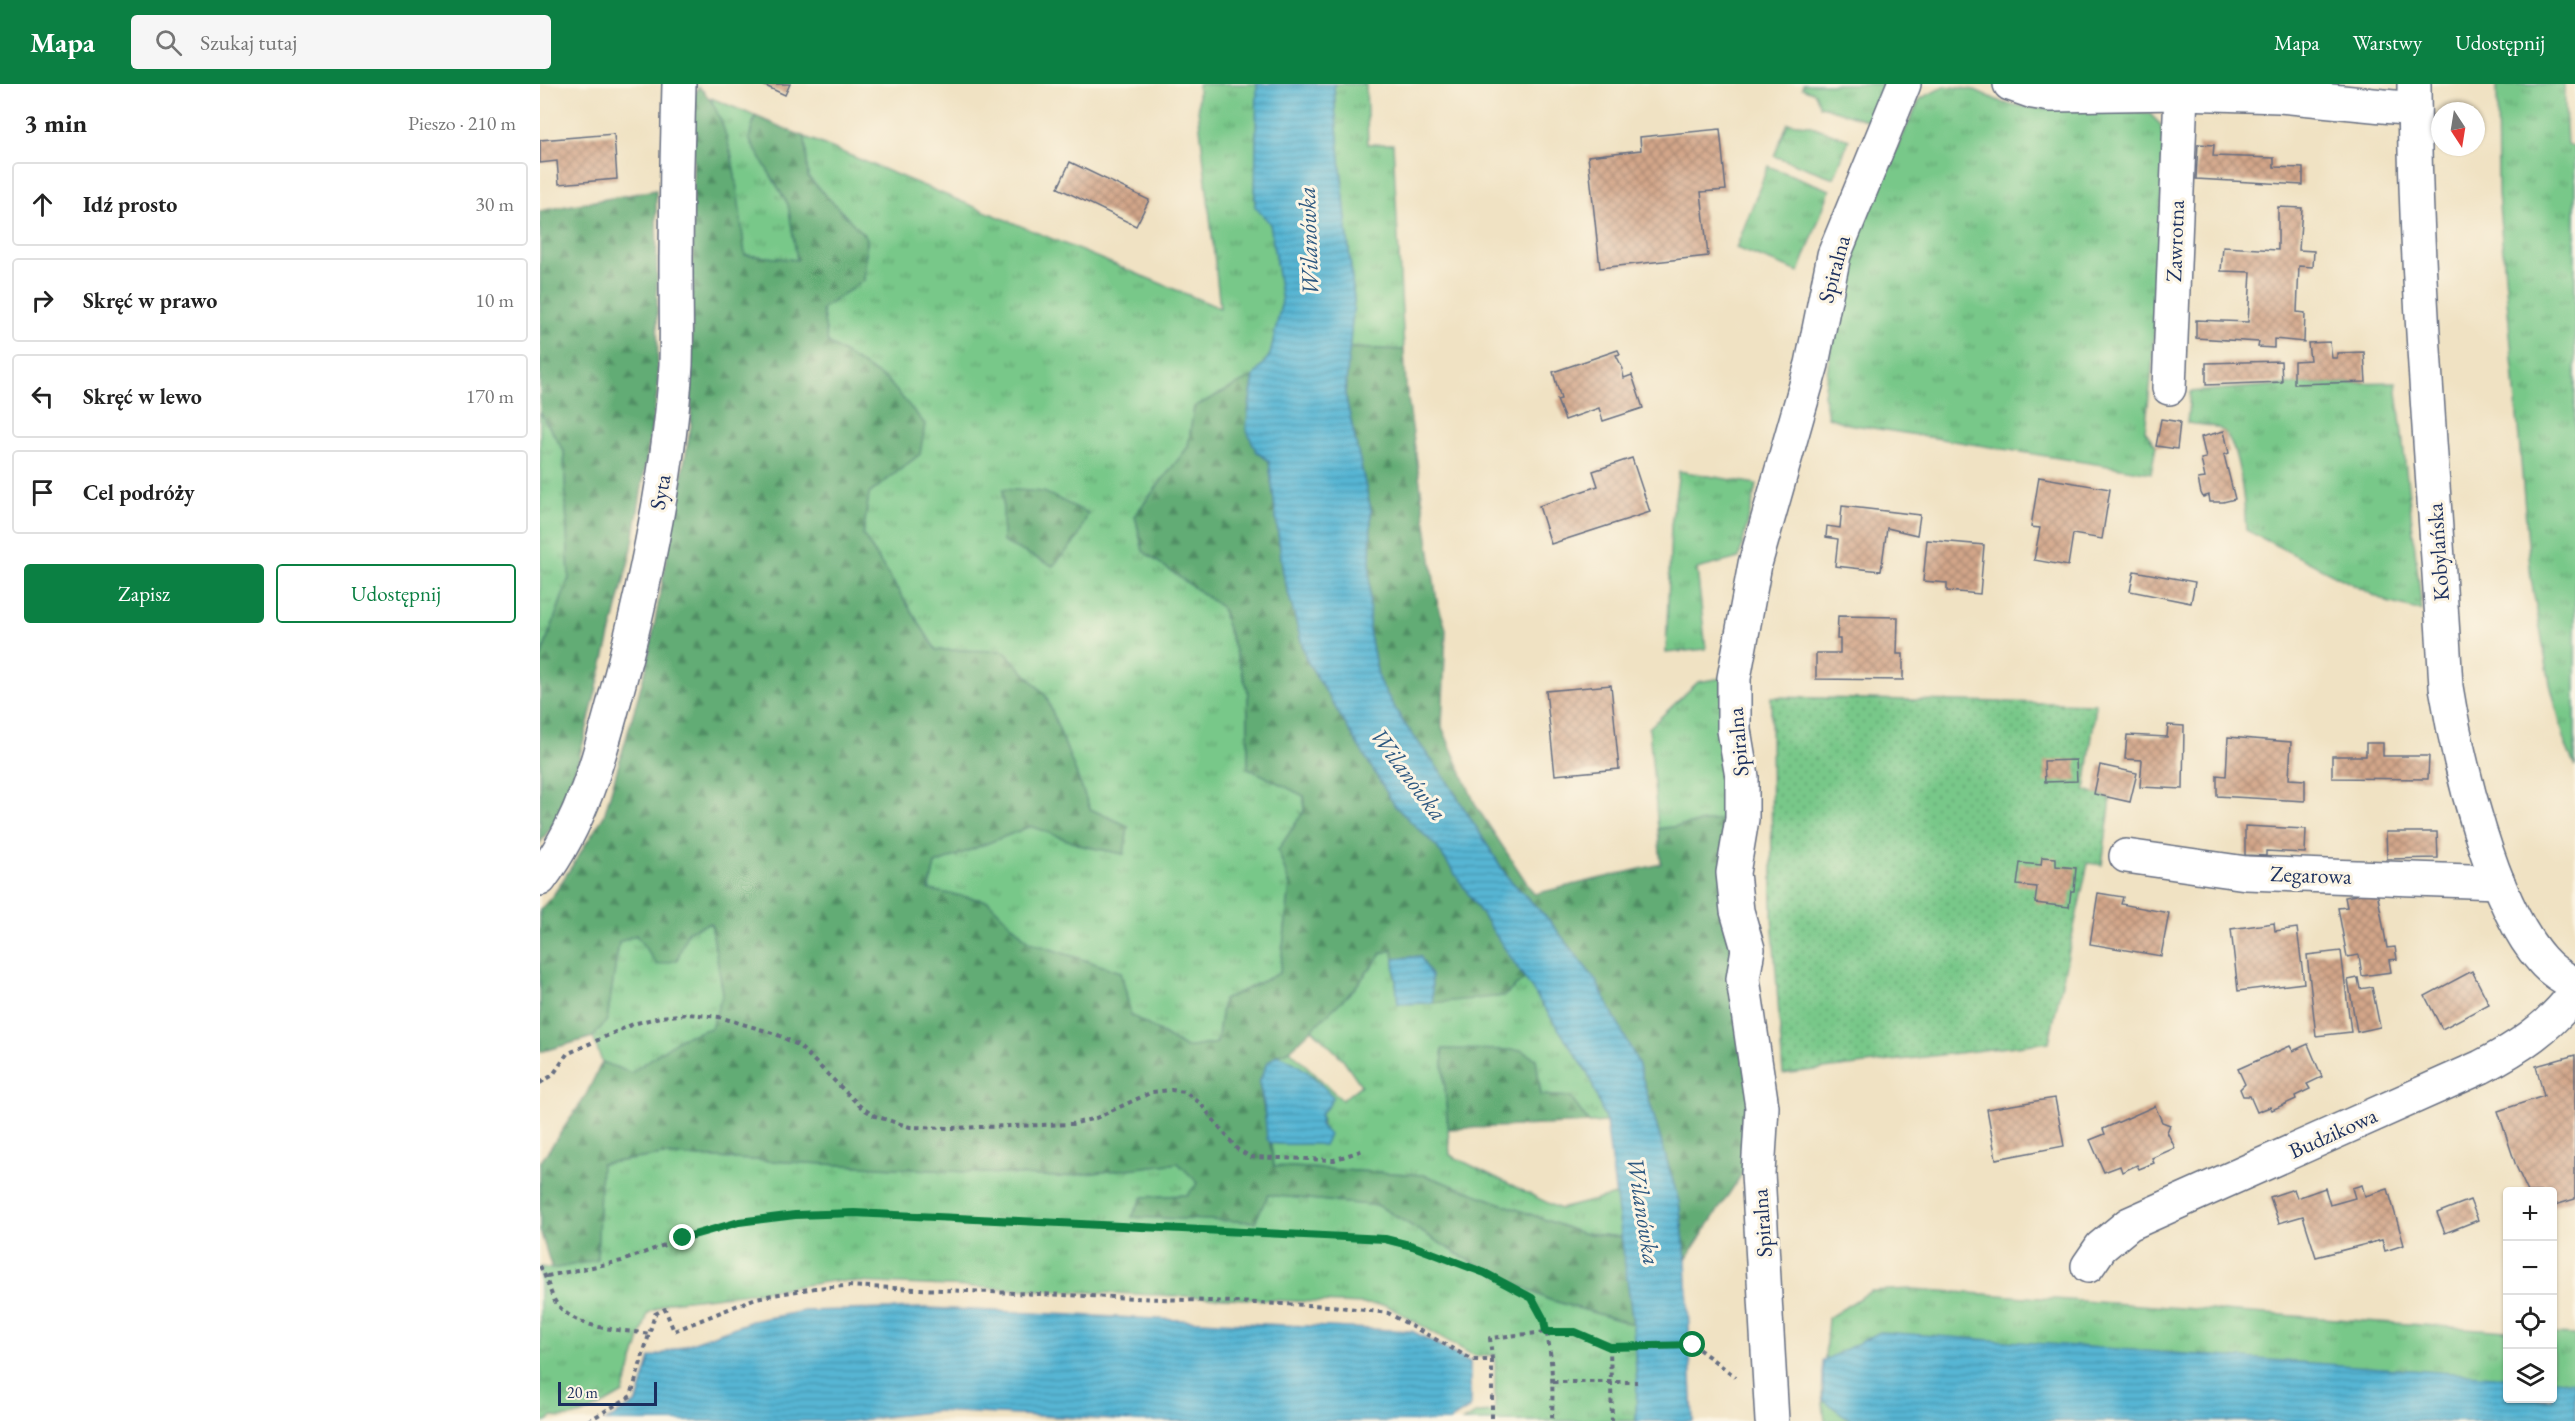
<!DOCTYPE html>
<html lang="pl">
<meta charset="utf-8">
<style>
:root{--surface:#fff;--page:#f6f6f6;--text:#222;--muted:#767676;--line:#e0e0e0;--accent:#0b8043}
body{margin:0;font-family:"EB Garamond",serif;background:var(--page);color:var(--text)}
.controls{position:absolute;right:18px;bottom:18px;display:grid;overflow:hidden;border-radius:6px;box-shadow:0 2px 4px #0004}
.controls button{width:54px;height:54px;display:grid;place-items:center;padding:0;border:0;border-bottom:2px solid var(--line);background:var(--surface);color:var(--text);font:30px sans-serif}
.compass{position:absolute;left:1891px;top:18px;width:54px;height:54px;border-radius:50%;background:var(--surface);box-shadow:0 2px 4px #0004;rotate:168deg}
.scale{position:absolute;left:18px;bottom:15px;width:99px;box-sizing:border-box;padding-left:6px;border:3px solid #1b2f5e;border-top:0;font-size:16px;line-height:21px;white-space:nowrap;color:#1b2f5e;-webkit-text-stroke:4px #fcf5e5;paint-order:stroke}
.stop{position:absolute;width:18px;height:18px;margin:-14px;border:4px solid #0b8043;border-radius:50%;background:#fff}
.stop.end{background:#0b8043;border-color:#fff;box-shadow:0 2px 6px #0008}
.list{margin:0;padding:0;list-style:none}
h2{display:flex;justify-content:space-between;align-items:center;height:78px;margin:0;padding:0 24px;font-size:26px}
h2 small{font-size:20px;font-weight:400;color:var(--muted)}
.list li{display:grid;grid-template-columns:39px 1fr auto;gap:18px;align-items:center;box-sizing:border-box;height:84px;margin:0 12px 12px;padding:0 12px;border:2px solid var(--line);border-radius:6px}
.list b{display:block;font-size:22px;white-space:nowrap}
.list em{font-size:20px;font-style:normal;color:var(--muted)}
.actions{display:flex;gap:12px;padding:18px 24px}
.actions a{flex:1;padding:14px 0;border:2px solid var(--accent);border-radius:6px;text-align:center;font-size:21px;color:var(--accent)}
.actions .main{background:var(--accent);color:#fff}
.icon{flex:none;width:33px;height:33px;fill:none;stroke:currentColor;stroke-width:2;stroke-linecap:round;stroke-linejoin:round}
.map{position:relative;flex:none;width:2035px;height:1337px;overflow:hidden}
header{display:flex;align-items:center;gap:36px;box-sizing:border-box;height:84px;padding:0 30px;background:var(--accent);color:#fff}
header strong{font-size:28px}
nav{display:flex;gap:33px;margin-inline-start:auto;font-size:21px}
.search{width:420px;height:54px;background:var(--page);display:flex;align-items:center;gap:15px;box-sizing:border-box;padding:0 21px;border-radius:6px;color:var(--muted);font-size:22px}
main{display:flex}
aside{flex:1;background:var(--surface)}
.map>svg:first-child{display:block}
.grass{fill:url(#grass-tufts);stroke:#4a7c74;stroke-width:1.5}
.forest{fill:url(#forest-firs);stroke:#3e6e6a;stroke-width:1.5}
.garden{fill:url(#garden-dots);stroke:#4a7c74;stroke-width:1.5}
.water{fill:url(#water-rules);stroke:#387299;stroke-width:1.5}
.building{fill:url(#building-cross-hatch)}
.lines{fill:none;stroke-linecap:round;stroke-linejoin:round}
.minor-casing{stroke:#666e81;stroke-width:36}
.path{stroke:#666e81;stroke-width:4;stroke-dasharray:4.5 4.5;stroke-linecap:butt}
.minor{stroke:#fff;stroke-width:33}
.route{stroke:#0b8043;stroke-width:8}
.labels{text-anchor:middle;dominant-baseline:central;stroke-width:6;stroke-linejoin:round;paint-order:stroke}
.street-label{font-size:22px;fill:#1b2f5e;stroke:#fcf5e5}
.water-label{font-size:24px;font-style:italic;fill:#2d5881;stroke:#fcf5e5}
</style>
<header>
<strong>Mapa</strong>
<div class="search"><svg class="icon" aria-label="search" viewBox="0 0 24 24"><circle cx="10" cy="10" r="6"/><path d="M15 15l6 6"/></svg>Szukaj tutaj</div>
<nav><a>Mapa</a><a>Warstwy</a><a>Udostępnij</a></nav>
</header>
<main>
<aside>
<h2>3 min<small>Pieszo · 210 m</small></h2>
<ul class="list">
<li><svg class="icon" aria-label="ahead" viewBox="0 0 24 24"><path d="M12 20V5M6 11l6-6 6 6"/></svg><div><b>Idź prosto</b></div><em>30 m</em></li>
<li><svg class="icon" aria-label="right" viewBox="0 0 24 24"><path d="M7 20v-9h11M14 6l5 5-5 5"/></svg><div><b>Skręć w prawo</b></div><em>10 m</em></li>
<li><svg class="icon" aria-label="left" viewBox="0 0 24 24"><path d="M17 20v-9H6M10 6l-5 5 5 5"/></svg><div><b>Skręć w lewo</b></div><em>170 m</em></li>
<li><svg class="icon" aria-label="arrive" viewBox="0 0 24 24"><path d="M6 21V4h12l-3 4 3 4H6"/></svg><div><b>Cel podróży</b></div></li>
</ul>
<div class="actions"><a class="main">Zapisz</a><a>Udostępnij</a></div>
</aside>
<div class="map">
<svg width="2035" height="1337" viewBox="0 0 2035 1337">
<defs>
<pattern id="grass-tufts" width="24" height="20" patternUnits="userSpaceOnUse" patternTransform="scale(1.5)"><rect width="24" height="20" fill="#78c889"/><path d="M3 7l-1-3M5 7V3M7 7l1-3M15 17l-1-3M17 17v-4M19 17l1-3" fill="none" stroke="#62a373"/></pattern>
<pattern id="forest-firs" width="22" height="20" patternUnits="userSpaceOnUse" patternTransform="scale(1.5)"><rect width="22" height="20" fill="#62ac75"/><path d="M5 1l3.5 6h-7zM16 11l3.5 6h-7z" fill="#508c63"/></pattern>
<pattern id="garden-dots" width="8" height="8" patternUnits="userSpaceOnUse" patternTransform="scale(1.5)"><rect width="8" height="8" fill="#78c889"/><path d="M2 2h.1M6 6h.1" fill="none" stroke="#62a373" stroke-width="1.8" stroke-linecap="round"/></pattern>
<pattern id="water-rules" width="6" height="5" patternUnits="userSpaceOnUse" patternTransform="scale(1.5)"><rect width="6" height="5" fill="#56b6d4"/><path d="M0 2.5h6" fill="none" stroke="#4694af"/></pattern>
<pattern id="building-cross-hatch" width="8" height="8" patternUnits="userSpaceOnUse" patternTransform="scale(1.5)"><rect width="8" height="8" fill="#d3a689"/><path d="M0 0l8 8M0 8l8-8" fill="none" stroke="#aa8873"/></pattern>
</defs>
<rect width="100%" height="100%" fill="#fcf5e5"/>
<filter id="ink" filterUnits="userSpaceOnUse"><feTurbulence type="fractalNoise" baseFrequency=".0167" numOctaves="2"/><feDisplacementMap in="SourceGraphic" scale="12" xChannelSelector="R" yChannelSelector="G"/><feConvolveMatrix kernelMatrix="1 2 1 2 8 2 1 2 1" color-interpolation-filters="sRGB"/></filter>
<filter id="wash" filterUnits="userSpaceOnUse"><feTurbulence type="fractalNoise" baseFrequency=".008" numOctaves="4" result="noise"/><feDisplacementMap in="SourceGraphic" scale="24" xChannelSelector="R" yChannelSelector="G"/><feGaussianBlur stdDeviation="1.35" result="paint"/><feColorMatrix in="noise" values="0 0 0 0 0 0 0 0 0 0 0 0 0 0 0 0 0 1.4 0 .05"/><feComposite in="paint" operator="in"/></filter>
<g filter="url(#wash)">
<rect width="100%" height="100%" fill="#f0e2c3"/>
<g class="grass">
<path d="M658,0h59l-2,122 15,17 12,78 -12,54 -16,21 -60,31 -6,40 -53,68 8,36 78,56 27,84v77l56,28v15l-26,39 12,35 -10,88 -57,27 -6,43 -31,5 -55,-33 -10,-43 -92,-30 -42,-41 -58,-11 6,-26 96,-38 52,20 41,8 4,-28 -38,-17 -44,-113 -42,-45 -68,-1 -73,-115 6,-41 51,-40 -32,-73 -60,-38 -6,-34 42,-29 3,-42 -59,-61 -3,-40 415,171 -22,-199z"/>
<path d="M794,0h32l2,60h25l11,206 -55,-2 5,-48 -19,-192z"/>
<path d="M1263,0h83l-16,37 -50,-15 -5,-13 -13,-5z"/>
<path d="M1957,0h67l3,61 8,1v621l-8,-18 -17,-65 -19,-105 -33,-385z"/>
<path d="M1405,2l30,4 28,13 31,5 115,5 12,12 3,23 -12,222 -7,61 11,15 -5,27 -303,-49 -20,-7 -4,-22 12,-85 16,-67 68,-144z"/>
<path d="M171,14l44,18 -6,23 39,65 10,56 -53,-5 -13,-99z"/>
<path d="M1248,39l21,2 40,15 -15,38 -60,-22z"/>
<path d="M1228,82l62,24 -31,82 -63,-24z"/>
<path d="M1856,298l26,229 -35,-9 -141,-72c-1,-21 -6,-86 -23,-99 -9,-7 -25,-6 -36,-8l3,-31 104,-8z"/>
<path d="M0,328l24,39 5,127 -29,82z"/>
<path d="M1139,387l78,13 -18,74 -42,11 9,80 -40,4 5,-128z"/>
<path d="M1182,594l3,141 -67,10 -9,-101 49,-46z"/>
<path d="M171,839l12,71 -11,34 -31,10 -50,35 -29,-11 -9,-25 14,-17 12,-78 18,-7 40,25 11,-29z"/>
<path d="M853,866l5,54 106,-8 21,-18 63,95 18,49 -17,1 -19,-26 -29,-2 -5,-36 -94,-10 8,106 110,54 56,-14 6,42 -41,-4 -157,-58 -150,-9 -3,-23c17,3 35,-1 53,2l-3,-32 8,-8c-3,-7 -5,-16 -9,-22 -4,-7 -35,-26 -43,-28l13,-5 52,50 19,-15 -18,-26 -32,-31 42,-38 29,-37z"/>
<path d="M122,1071l397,22 119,-14 21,20 -12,12 -44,2 -11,20 136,-22 111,11 89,54 79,39 86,25 4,58 -1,39h-173l14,-8 18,-1v-57l-21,1 -88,-51 -554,-24 -74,11 -89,10 -21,11 -25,80c-21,12 -44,28 -70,24l-6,4h-7v-154l12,2 45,-9 3,-96z"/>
<path d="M1372,1205l595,42 1,67h44l1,-64 22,1v86h-750l-3,-27 6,-76 43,-27z"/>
</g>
<g class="forest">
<path d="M159,3c36,31 40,122 46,168l52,5 -9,-56 -39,-65 6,-23 50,21 3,40 59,61 -3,42 -42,29 6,34 60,38 37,43 -5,30 -51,40 -6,41 73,115 68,1 42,45 44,113 38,17 -4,28 -41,-8 -52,-20 -96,38 -6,26 59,11 41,41 92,30 10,43 55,33 31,-5 6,-43 57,-27 10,-87 -12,-36 26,-39v-15l-56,-28v-77l-27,-84 -78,-56 -8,-36 53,-68 6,-40 60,-31c-5,35 -16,60 15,85l14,112 23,86 89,147 42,41 88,131 -21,18 -71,7 -2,-27 -11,-20 -26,3 -1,-9 -11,3 -29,37 -63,60 -13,5 -10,8 -8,20 15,83 150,9 157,58 41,4 11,87 -86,-25 -79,-39 -89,-54 -111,-11 -13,27 -123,-5 11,-20 44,-2 11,-12 -20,-20 -119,14 -397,-22 -61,9 -4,96 -45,9 -12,-39v-67l45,-66 17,-35 29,11 50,-35 30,-10 12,-35 -12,-70 -23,8 -11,29 -20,5 -21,-30 -17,7 -12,78 -14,17 -53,15v-142l14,-16 50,-78 43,-151 44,-239 3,-331z"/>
<path d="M116,106l2,198 -26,160 -53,211 -24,63 -15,21v-183l29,-82 -5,-127 -24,-39v-201z"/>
<path d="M809,264l55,2 2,35 31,216 9,28 -4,98 34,79 58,88 127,-30 -3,-35 67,-10 -2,66 29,215 -4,65 -62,94 -7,-57 -41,-139 -42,-82 -47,-61 -41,-42 -63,-100 -42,-56 -24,-41 -10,-51 2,-120 -26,-116z"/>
<path d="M463,405l41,3 44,21 -10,25 -25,28 -50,-24z"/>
<path d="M902,965l80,1 14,9 5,36 29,2 19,26 -141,6z"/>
</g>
<path class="garden" d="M1231,613l325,7 -11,86 26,9 -9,66 -14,-2 -39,179 -266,32 -11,-158z"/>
<g class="water">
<path d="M717,0h77l1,24 19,192 -9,94 26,116 -2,120 10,51 24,41 42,56 63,100 41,42 47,61 42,82 41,139 7,57 7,162h-57l1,-39 -4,-58 -27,-202 -18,-49 -151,-226 -42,-41 -89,-147 -23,-86 -14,-112 -13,-10 -10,-23 8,-52 16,-21 12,-54 -12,-78 -15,-16z"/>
<path d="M880,872l11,20 2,27 -35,1 -4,-45z"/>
<path d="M737,971c19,5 43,27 56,42l-4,8 -8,8 -1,12 9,10 -5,10c-18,-3 -36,1 -53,-2l-4,-4 -3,-34 -5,-22 8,-20z"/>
<path d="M387,1224l485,23 58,31v46l-21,13h-309l-204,-10 -85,10h-245l31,-19 13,-44 102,-37 52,-10z"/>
<path d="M1340,1248l627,45 1,21h44l1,-18 22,2v39h-723l-29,-21v-39z"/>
</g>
<g id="blocks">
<g class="building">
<path d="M221,0h29l-5,11z"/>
<path d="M1180,45l6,61 -25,2 7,64 -108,12 -12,-112 53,-6 -1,-13z"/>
<path d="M74,50l3,45 -58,5 -2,-23 -17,2v-23z"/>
<path d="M1658,60l16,1 -1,11 61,2v9l29,1v17l-107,-6z"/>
<path d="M530,78l79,38 -13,26 -78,-38z"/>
<path d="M1738,123l24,1 -3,42 15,1 -1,16 -14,-1 -2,46 8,1 -1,29 -30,-3v9l-16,-1 1,-5 -63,-4v-18l52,2 3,-50 -30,-1 2,-24 55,3z"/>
<path d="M1790,258l2,16h5v-5l27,-1 2,30 -72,2v-23l16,-1 -2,-17z"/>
<path d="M1078,266l2,4 -4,1 7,14h-1l2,9 8,-3 11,33 -40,13 -4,-13 -34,12 -8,-20 4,-1 -8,-27z"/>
<path d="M1741,277l1,21 -76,3v-22z"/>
<path d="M1621,335l19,3 -3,27 -21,-3z"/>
<path d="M1684,347l5,22 -5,2 11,44 -12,3h-13l-1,-7 -6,2 -2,-4 -3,-14 7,-1 -4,-19 5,-1 -5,-21z"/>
<path d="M1092,374l18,54 -99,32 -12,-38 59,-20 -5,-15z"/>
<path d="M1499,393l71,12 -8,50 -29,-5 -5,32 -34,-6 6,-32 -9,-1z"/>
<path d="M1302,422l78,9 -3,20 -30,-7 -6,43 -46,-5 3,-27 -12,-2 1,-11 13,2z"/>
<path d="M1387,456l57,5 -4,49 -33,-3v-8l-24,-2z"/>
<path d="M1594,487l61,11 -4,21 -61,-12z"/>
<path d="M1298,532l60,1 -1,37h6v26l-87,-1v-26h24v-14h-3z"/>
<path d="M1071,601l8,84 -64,6 -9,-84z"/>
<path d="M1628,641l16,1 -1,63 -43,-2 2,-27 -17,-1 2,-24 40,2z"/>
<path d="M1688,653l63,5 -2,37 16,1v21l-88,-5v-21l9,1z"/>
<path d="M1826,659h17v13h46l-1,23 -96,-1v-22h34z"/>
<path d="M1536,676l1,21 -32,1 -1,-21z"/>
<path d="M1560,681l37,8 -7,29 -36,-8z"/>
<path d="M1705,742l61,3 -1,24 -39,-2v5l-21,-1z"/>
<path d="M1846,748h51l1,26 -51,1z"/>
<path d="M1502,773l14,1v8l20,2 -2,23h-3l-2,16 -34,-4 2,-16 -20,-2 3,-22 21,2z"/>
<path d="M1837,807l10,57 8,-1 2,12 -8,1 2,12 -29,4 -3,-21 -12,2 -9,-49 9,-1 -2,-10z"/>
<path d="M1558,809l25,4 -2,7 48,9 -8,43 -71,-12z"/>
<path d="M1734,839l1,8 22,-3 7,55 -66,8 -7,-62z"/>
<path d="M1801,867l10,81 -35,4 -9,-81z"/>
<path d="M1932,887l17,33 -47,25 -17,-33z"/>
<path d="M1818,894l2,11 12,-2 8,40 -23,5 -9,-52z"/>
<path d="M1768,960l14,33 -15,7 3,5 -15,7 1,3 -24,11 -2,-3 -13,5 -7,-16h-7l-3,-7 5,-5 -7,-15 52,-23 3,5z"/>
<path d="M2035,971v144l-23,7v-14h-24l-12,-26 -18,-55 46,-15 -8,-30z"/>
<path d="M1515,1014l9,48 -68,13 -9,-50z"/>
<path d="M1615,1022l7,16 8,3 -3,7 8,16 -23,10 2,5 -15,6 -2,-4 -15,7 -2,-6 -16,6 -14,-32 15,-6 -2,-5z"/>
<path d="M1822,1101l3,11 23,-7 16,56 -19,6 -3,-11 -66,17 -13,-41 -24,7 -9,-26 24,-8 3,9 28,-10 5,17 25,-7 -3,-10z"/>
<path d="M1930,1116l8,20 -33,13 -8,-20z"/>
</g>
</g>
</g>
<g filter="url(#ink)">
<use href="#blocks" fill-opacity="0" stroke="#666e81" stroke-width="1.5"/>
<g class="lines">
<g class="minor-casing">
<g id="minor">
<path d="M1470,0l23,8 18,3 130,-2 99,3 134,13"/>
<path d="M1874,0c1,201 21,402 32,603 12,74 46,218 96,273 9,11 21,18 33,24"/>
<path d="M1629,304l12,-295"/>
<path d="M1586,772l120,17 252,9"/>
<path d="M0,795c43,-57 60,-124 78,-192 28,-105 51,-213 58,-322 1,-33 0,-66 0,-99 0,-61 1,-121 3,-182"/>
<path d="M1548,1182l13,-19 28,-23 352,-157c37,-19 69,-40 94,-74"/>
<path d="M1232,1337l-14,-248 4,-66 -19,-128 5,-30 -11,-38 -4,-38 9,-54v-42l-8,-47v-52l21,-114 57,-200 22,-109 70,-171"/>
</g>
</g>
<g class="path">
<path d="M0,999l13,-8 14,-21 66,-30 27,-7 28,-3 31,3 57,17 22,11 64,63 13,8 35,11 42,1 120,-4 24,-6 56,-26 19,-2 14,2 15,11 37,46 14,8 83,3 29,-10"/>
<path d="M0,1182c7,11 10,29 17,38 21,27 63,25 93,30"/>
<path d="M7,1192l75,-15 61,-23 56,-16 57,-7 58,-2 531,26c45,12 88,28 129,49 6,3 15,6 19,12 21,31 20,84 19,121"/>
<path d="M1070,1263l83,-2 43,32"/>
<path d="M952,1276l-2,-22 56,-6h29l35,15 2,74"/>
<path d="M1013,1298h84"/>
<path d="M48,1337l43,-25 24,-82 10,-5 9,22 82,-33 59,-10 30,-2 486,20 57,7 85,47h19v61"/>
</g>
<use href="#minor" class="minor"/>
</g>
</g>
<g class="lines" filter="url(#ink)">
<path class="route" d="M143,1154l56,-16 56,-7 59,-2 531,26 28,7 72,27 47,25 12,22 2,12h29l35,15 83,-2"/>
</g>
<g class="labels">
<g class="street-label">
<text transform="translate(1635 157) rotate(-88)">Zawrotna</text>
<text transform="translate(1294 185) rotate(-75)">Spiralna</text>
<text transform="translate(120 408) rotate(-80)">Syta</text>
<text transform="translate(1898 468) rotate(-94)">Kobylańska</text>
<text transform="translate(1198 658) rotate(-95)">Spiralna</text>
<text transform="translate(1771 791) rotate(2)">Zegarowa</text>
<text transform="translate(1793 1049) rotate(-24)">Budzikowa</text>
<text transform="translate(1222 1139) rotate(-94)">Spiralna</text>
</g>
<g class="water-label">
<text transform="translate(768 157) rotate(-92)">Wilanówka</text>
<text transform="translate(869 690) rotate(53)">Wilanówka</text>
<text transform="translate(1104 1127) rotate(81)">Wilanówka</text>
</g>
</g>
</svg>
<div class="controls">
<button>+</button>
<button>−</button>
<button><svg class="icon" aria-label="locate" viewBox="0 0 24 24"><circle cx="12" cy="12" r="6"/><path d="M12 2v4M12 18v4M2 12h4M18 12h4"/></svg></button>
<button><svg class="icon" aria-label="layers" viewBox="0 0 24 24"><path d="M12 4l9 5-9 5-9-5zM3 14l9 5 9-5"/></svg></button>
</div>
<svg class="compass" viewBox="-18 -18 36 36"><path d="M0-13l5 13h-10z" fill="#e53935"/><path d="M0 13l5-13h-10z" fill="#767676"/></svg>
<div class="scale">20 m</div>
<div class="stop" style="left:1153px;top:1261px"></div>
<div class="stop end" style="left:143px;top:1154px"></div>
</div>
</main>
